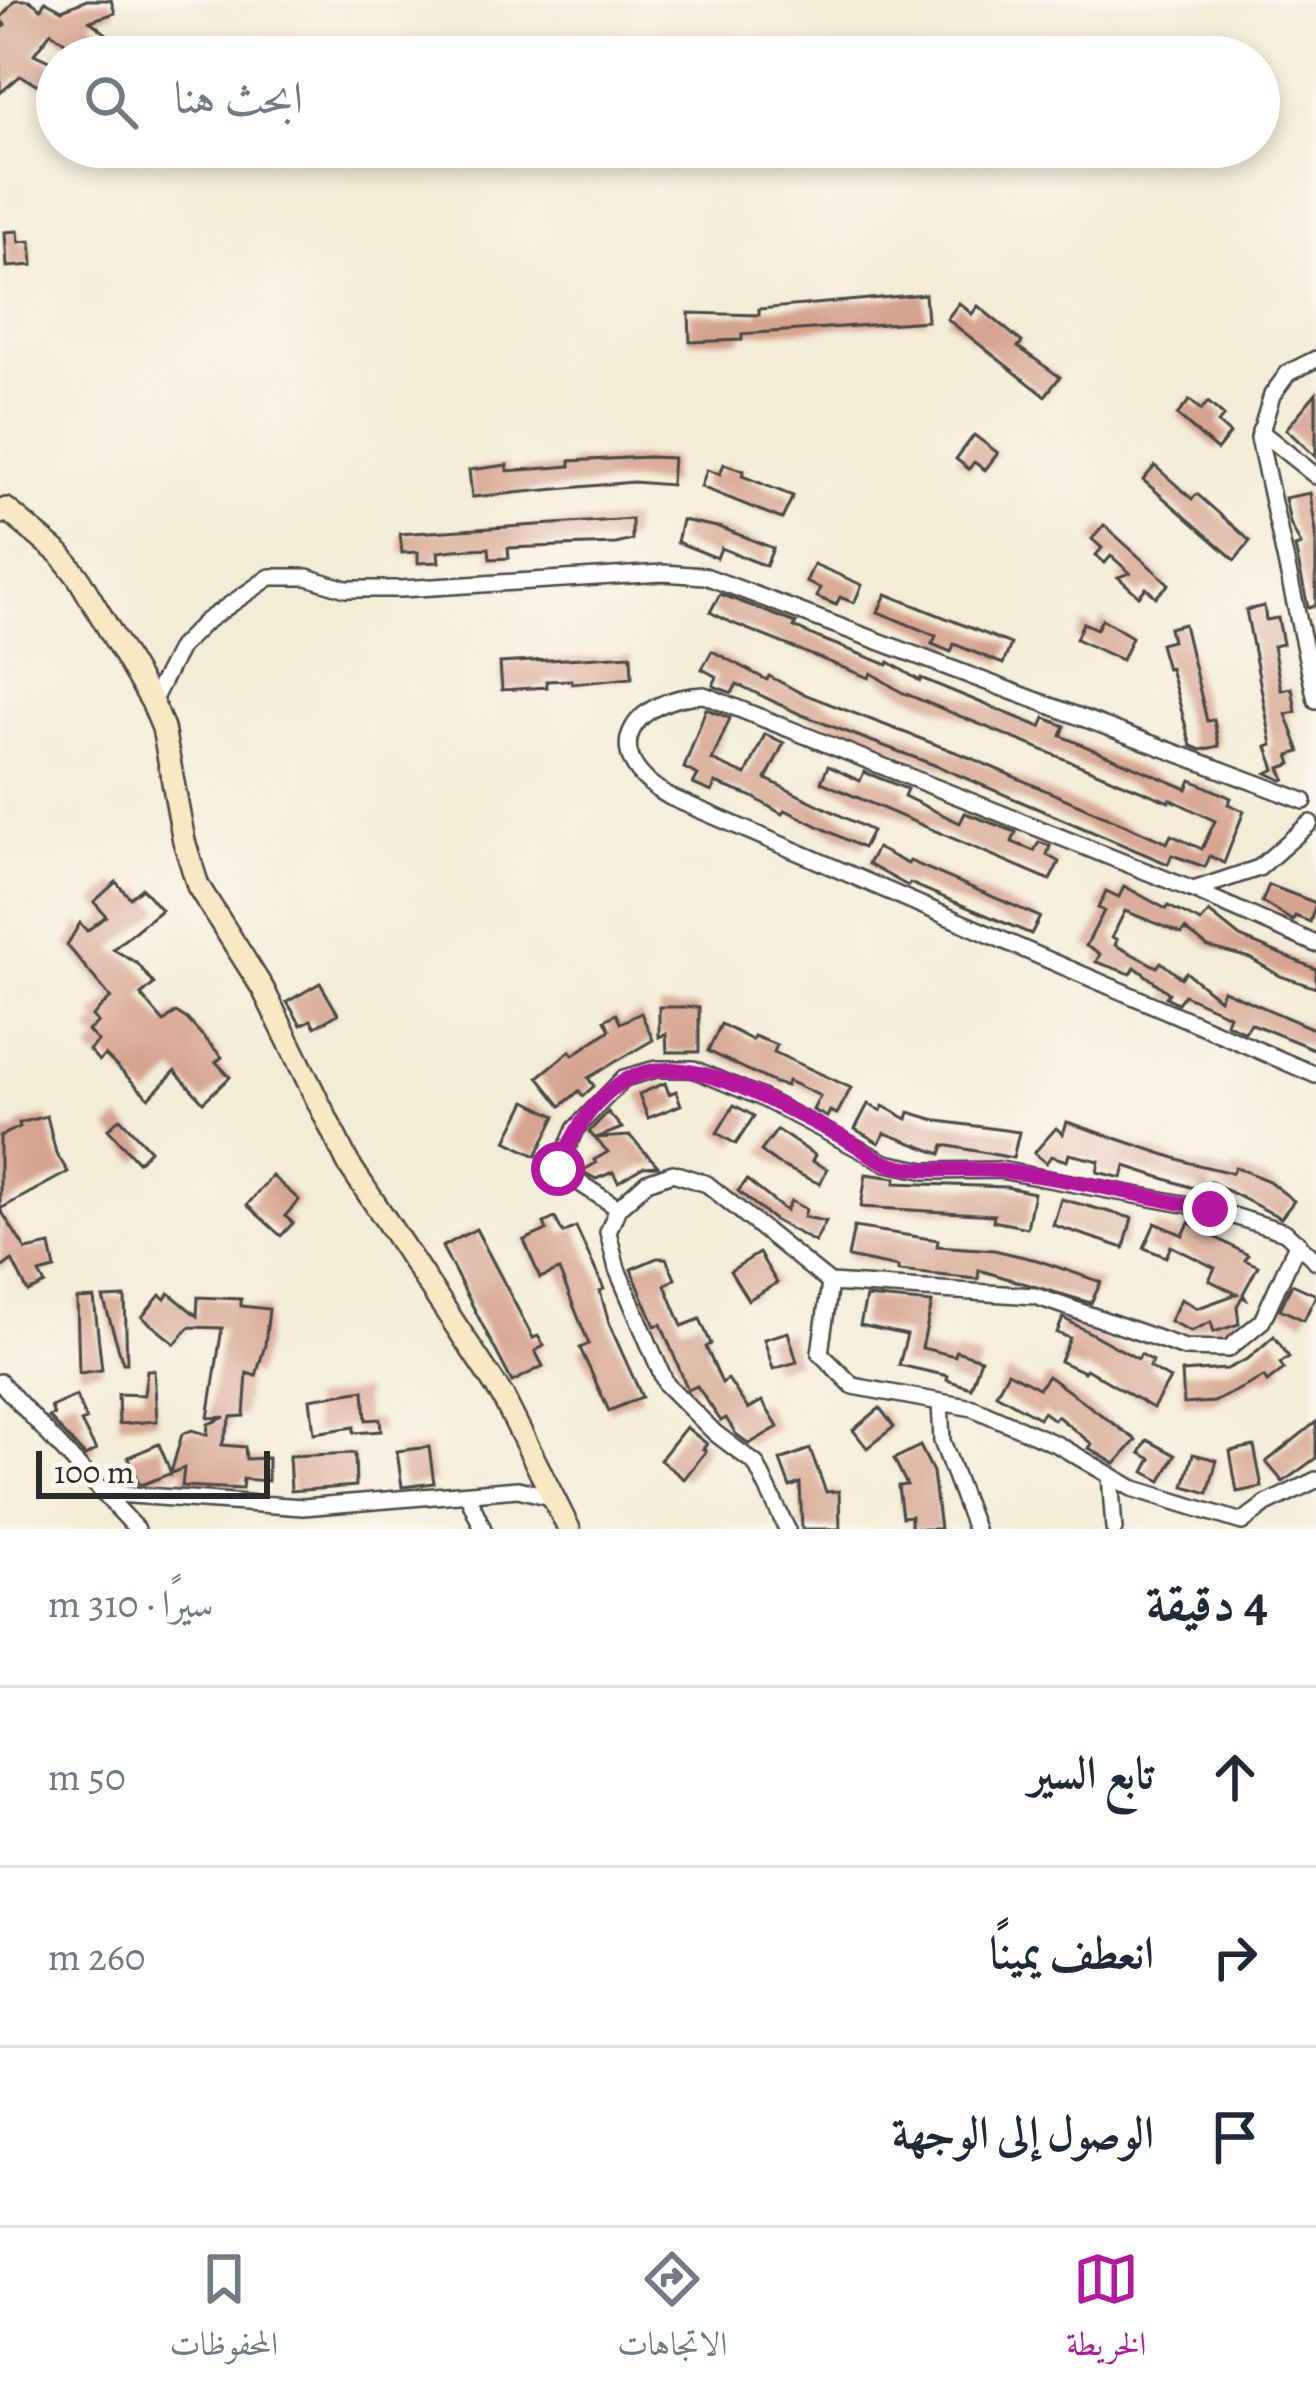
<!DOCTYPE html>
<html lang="ar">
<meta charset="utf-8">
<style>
:root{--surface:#fff;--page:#f6f6f7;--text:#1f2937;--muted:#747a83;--line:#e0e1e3;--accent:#b5179e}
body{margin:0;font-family:Alegreya,Amiri,serif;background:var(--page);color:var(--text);direction:rtl}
.scale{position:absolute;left:36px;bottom:30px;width:234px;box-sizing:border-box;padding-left:12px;border:6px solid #2b2b2b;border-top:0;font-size:33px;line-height:42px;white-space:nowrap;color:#2b2b2b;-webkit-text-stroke:9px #fbf7ec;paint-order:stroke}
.stop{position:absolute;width:36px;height:36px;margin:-27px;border:9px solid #b5179e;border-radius:50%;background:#fff}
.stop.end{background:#b5179e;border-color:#fff;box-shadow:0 3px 12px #0008}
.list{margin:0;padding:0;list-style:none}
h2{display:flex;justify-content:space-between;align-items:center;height:156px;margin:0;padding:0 48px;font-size:51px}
h2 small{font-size:39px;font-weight:400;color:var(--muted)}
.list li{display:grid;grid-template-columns:78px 1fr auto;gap:36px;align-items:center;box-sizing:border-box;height:180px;padding:0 48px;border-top:3px solid var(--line)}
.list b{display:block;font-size:45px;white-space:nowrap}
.list em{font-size:39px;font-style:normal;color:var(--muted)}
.icon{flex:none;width:66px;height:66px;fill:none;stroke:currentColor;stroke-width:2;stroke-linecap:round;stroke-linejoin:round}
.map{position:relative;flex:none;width:1316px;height:1529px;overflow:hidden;direction:ltr}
.search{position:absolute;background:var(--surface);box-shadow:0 6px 18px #0003;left:36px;right:36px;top:36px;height:132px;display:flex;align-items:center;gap:30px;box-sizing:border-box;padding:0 42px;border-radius:66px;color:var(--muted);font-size:45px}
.sheet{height:696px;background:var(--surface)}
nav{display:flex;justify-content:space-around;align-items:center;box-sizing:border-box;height:168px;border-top:3px solid var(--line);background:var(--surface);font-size:33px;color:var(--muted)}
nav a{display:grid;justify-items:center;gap:6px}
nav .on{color:var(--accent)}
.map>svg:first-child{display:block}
.building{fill:#d6a38f}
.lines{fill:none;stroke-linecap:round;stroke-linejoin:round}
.street-casing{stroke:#494845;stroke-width:20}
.secondary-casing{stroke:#494845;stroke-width:26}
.street{stroke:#fff;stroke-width:15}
.secondary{stroke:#f8e8c3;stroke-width:21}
.route{stroke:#b5179e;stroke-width:15}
</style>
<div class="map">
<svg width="1316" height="1529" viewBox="0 0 1316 1529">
<rect width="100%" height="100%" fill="#fbf7ec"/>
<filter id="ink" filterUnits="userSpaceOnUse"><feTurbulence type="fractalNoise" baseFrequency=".00833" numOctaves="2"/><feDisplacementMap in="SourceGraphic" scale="24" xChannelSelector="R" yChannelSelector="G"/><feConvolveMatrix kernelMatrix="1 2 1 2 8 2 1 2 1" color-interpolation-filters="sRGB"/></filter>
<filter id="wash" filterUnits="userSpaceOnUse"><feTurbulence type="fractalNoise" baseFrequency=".004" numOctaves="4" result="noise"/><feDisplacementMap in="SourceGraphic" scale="48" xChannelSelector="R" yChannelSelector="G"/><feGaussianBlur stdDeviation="2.7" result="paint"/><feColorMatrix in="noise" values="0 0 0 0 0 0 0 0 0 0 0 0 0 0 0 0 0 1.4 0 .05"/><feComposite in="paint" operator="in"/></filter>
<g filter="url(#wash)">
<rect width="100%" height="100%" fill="#f3ecd6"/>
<g id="blocks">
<g class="building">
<path d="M15,0h14l12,9 4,-8 17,9 25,-10h24l4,13 -25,8 24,19 -13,17h-16l-34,-25 -17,22 23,11v29l-37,-18 -20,17v-62l5,-6 -5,-6z"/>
<path d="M18,231l1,11 12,-1 2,24 -26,2 -2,-35z"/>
<path d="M925,294l2,27 -185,13v6l-52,2 -1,-29 70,2v-6z"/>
<path d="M959,303l13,11 6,-8 44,36 -4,5 42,30 -15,19 -98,-77z"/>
<path d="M1316,393v64l-30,-28z"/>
<path d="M1190,400l11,10 7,-8 16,14 -6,7 12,11 -13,16 -40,-35z"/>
<path d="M974,435l24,18 -13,17 -11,-8 -5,7 -13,-10z"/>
<path d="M648,457l25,1 -2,27 -38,-3 -161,15 -3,-27 38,-5v6l27,-2 36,-3v-5z"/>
<path d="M724,464l20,7 -2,5 51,20 -11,23 -81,-32 6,-17 13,4z"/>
<path d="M1155,466l37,33 5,-5 53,47 -15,19 -92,-80z"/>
<path d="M1310,493l6,39v73l-8,2 -13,-60 6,-2 -11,-22 -5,-25z"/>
<path d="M632,519v21l-16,4 -108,4 1,10 -19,1 -1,-11 -35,2 -16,2 1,10 -21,1v-11l-16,1 -2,-19z"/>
<path d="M682,520l40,8 51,20 -7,18 -45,-18 -4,10 -40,-16z"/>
<path d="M1104,525l65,59 -13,13 -10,-9 -7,8 -21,-19 12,-4 -19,-17 -6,7 -9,-8 6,-7 -10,-9z"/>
<path d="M814,564l48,21 -8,18 -14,-6 -4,8 -19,-8 3,-9 -14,-6z"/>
<path d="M720,594l76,29 -2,4 25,11 69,27 1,-3 31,19 1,-3 107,44 13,5 4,-9 20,8 -4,10 126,53 4,-9 40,18 -3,6 16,7 -20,52 -14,-7 -5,11 -33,-12 -4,9 -231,-98 -135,-51 -65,-31 -5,9 -16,-6 -3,-2 4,-8 -15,-8 10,-18 55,29 2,-4 32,17 170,65 196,85 4,-8 31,14 13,-28 -45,-22 -1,3 -268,-110 -30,-19 -2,5 -137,-55 -22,-11z"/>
<path d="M886,594l125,50 -8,20 -49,-20 -3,8 -19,-8 4,-8 -58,-24z"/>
<path d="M1264,606l2,14 12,-2 5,26 -10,2 8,44 11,-2 4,24 -10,2 14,38 -11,3 3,9 -12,4 5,11 -3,1 -15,-7 8,-4 -8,-22 5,-2 -26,-135z"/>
<path d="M1102,619l30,18 -10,23 -46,-21 7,-16 14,6z"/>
<path d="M1184,624l23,97 7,-1 5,26 -18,4 -10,-4 -21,-78 -3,1 -7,-25 12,-3 -3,-13z"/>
<path d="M631,655l1,23 -60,6 -1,-4 -25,1 1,6 -45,3 -2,-27z"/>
<path d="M706,709l24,9 -18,42 34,15 19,-41 19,9 -18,36 106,52 -9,17 -78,-38 -3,4 -31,-18 -36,-13 -3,9 -19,-8 5,-9 -14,-7z"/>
<path d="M828,766l32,15 4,-9 43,17 -3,7 56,27 5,-10 51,19 -4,10 22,9 5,-9 11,4 -3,9 12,7 -9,18 -229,-98z"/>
<path d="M877,848l31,16 2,-3 130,56 -9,17 -121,-51 -2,3 -40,-22z"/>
<path d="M116,882l14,16 12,-10 19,22 -48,39 25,15 16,20 -13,11 23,27 12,-10 11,7 35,38 -6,5 14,15 -27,25 -28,-31 -26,27 -44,-43 -6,6 -10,-11 9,-9 -10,-10 10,-9 -6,-6 19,-18 -44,-53 13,-22 7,8 19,-15 -12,-14z"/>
<path d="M1269,885l47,18 -6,19 -15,-6 -2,5 -31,-19z"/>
<path d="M1124,886l42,23 2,-3 33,16 8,-10 31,25 76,32v19l-36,-12 -30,-18 -42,-11 -23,-18 -3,5 -57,-23 -13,26 5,3 -2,5 42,22 4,-5 20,16 5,-6 33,27 4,-9 93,40v20l-66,-27 -5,9 -19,-9 3,-8 -45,-20 -6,8 -12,-6 3,-4 -34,-26 -4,7 -35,-12 4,-8 -14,-8 18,-35 -6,-3 8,-17 13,6z"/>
<path d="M320,983l18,31 -23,13 -4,-7 -10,5 -14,-23z"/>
<path d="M659,1007h40v45h-32l-1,-18 -7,3z"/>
<path d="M641,1013l12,27 -65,38 6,8 -11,10 -4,-5 -18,15 -23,-29 32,-26 3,4 37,-25 -5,-10 11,-6 4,9z"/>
<path d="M721,1024l31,16 2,-4 23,9 -3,7 77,36 -14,26 -7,-3 -3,6 -14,-7 7,-14 -32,-15 -2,5 -11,-3 -67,-32z"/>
<path d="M665,1083l4,11 7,-3 5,14 -33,13 -9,-24z"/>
<path d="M526,1101l30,15 -20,40 -30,-15z"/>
<path d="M868,1104l13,7 2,-5 24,13 2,-7 30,9 80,11 -6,26 -69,-13 -3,9 -56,-21 -6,10 -24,-14z"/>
<path d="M734,1105l20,11 -18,28 -19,-11z"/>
<path d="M608,1112l14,16 -26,10 34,-2 28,30 -15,1 -25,15 -5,-10 -17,7 -11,-6 -1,-3 12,-7 -2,-3 14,-8 -19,-20z"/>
<path d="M47,1116l9,37 12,19 -68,37v-73l20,-9 -1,-4z"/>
<path d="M120,1118l30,32 -12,12 -30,-33z"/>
<path d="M1067,1122l123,41 42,10 3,-6 34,14 25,20 -13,17 -70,-36 -2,11 -84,-27 -3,12 -25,-6 2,-11 -30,-7 -2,7 -16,-5 -5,7 -12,-10 22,-25 7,6z"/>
<path d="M777,1130l38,25 -3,6 15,8 -7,15 -44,-21 -15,-12z"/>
<path d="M866,1174l30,4 -1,5 111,4 28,6 -7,35 -34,-7 1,-6 -133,-8z"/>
<path d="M272,1176l27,24 -14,16 8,7 -12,13 -34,-31z"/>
<path d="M747,1180l39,31 5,-10 15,8 -2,8 22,4 -11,21 -41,-22 -36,-29z"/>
<path d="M1061,1199l71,19 -8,30 -71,-23z"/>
<path d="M0,1209l26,41 24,-5 5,24 -16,4 6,11 -17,8 -16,-32 -12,9z"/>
<path d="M555,1218l8,15 13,-6 28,62 -4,2 10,35 32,71 -33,14 -29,-63 9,-4 -30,-74 -19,8 -16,-38 23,-10 -3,-7z"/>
<path d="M1155,1223l28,12 6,-12 59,32 -3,5 13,6 -15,28 3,5 -4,-2 -5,9 2,18 -25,8 -3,-10 -20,9 -21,-10 11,-22 17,9 39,-14 -28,-14 6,-12 -44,-22 -5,11 -22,-9z"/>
<path d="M854,1227l84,13 -1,6 57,4 43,10 64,22 -10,21 -112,-33 -1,9 -80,-8v-4l-50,-10z"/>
<path d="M476,1229l57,109 5,-2 6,10 -9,5 8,15 -31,16 -70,-135z"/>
<path d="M759,1253l18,30 -29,17 -18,-29z"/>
<path d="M657,1258h9l9,21 -10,6 17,41 18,-7 11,25 -5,3 16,36 6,-4 20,30 14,-8 16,26 -29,17 -13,-10 -10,-16 -5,3 -24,-35 -9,4 -27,-66 -6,2 -24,-57z"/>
<path d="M1292,1284l24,11 -12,25 -24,-11z"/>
<path d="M169,1293l28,23 1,-19 43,2v7l28,3 -4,36 -9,31 -9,-3 -3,43 -13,1 -9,28 23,2 1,12 22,-1v23l-25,-2 -1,10 -60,-3 2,-18 -40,16h-5l-11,-27 31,-13 12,29 11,-39 10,-4 15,5 1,-11 17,-7 -17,1 14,-90 -33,-1 -14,17 -33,-27 18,-22 5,4z"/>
<path d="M125,1297l2,66h-4l-20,-65z"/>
<path d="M866,1297l66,6 -10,45 33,8 1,-5 25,8 -10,29 -24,-8 1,-4 -49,-11 8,-30 -47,-10z"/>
<path d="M94,1298l8,72 -23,3 -2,-74z"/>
<path d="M1063,1318l75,41 3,-5 12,7 -4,6 21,12 -17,29 -67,-39 -2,3 -24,-11 10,-23 -13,-5z"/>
<path d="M788,1332l9,30 -24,7 -9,-30z"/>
<path d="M1274,1336l15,21 -9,6 4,6 -17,13 -3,-5 -50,25 -30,2 -2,-32 45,-3 22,-11z"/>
<path d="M147,1370h7l3,51 -38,3 -1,-30 26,1z"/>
<path d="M1008,1372l31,16 9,-12 88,64 -21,24 -26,-16 3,-4 -35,-28 -3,4 -11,-8 -4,6 -43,-24z"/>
<path d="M364,1390l2,30 14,-1 1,12 -27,2v-6l-40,6 -4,-34z"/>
<path d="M76,1396l10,24 -5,2 15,28 -11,6 -36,-39 5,-2 -3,-8z"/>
<path d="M880,1408l14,19 -27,21 -14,-18z"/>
<path d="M1316,1422v36l-33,24 -17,-20z"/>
<path d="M686,1427l21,17 -4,5 3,2 -22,28 -24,-19z"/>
<path d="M1147,1440l28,15 -14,26 -17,-9 7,-13 -11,-6z"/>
<path d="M920,1446l13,26 7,57h-29v-13l-9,1 -4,-31 9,-1 -13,-26z"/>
<path d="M1254,1446l8,41 -25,5 -7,-41z"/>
<path d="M429,1447l5,36 -32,4 -5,-36z"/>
<path d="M810,1449l16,43 13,-1 1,38h-38l-2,-46 -10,4 -10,-27z"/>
<path d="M355,1453l1,33 -65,5 -2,-35z"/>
<path d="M1193,1454l24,6 -9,33 -24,-7z"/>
</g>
</g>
</g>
<g filter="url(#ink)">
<use href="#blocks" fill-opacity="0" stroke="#494845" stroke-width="3"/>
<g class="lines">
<g class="street-casing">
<g id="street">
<path d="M1316,359l-28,14 -16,22 -13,43 57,262"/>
<path d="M1260,431l56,45"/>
<path d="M152,702l28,-55 25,-25 65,-45h37l39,12h55l262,-16 42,3 599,225"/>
<path d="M1193,890l66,-22 51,-45"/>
<path d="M1316,944l-123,-54 -489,-195c-72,3 -110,59 -34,102l646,278"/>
<path d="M618,1208l29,-26 26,-9 34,11 123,99 205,13 150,52 43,1 34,-28 36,-79"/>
<path d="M830,1283l-10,70 33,33 120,22 85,37 74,43 110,34 24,-18 50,-24"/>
<path d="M0,1382l137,147"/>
<path d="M940,1402l2,39 33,88"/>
<path d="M1110,1475l4,54"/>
<path d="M102,1493l201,14 215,-18 37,9"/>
<path d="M468,1496l15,33"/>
<path d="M787,1529l-31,-65 -41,-31 -49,-49 -49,-115 -9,-37 10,-24 -60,-39 17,-40 49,-51 32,-9h37l67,28 126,66 40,8 74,-1 211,39 74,23 31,29"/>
</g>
</g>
<g class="secondary-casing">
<path id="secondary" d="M0,513l6,-4 54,45 18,23 74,125 11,26 21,113 14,45 65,103 85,174 154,232 67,134"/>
</g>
<use href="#street" class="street"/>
<use href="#secondary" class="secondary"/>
</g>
</g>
<g class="lines" filter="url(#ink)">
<path class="route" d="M558,1169c68,-164 169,-89 286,-31 16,8 31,22 48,27 37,9 73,2 110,6 69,7 140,25 208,38"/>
</g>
</svg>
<div class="scale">100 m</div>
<div class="stop" style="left:558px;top:1169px"></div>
<div class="stop end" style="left:1210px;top:1209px"></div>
<div class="search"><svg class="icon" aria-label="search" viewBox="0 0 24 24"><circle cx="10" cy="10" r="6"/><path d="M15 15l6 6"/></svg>ابحث هنا</div>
</div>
<section class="sheet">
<h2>4 دقيقة<small>سيرًا · 310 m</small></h2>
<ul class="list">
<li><svg class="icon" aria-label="ahead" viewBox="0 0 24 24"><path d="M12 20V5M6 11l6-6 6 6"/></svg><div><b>تابع السير</b></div><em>50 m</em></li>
<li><svg class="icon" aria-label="right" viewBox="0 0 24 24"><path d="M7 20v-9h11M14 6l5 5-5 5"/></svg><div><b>انعطف يمينًا</b></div><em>260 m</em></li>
<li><svg class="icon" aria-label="arrive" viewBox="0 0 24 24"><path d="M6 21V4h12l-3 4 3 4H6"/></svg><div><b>الوصول إلى الوجهة</b></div></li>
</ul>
</section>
<nav>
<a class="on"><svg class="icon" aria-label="map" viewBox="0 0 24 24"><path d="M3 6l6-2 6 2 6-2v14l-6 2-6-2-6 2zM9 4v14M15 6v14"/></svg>الخريطة</a>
<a><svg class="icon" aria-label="directions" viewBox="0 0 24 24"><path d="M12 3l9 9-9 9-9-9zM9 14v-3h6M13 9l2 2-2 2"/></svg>الاتجاهات</a>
<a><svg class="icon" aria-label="saved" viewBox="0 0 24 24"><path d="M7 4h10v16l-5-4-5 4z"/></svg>المحفوظات</a>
</nav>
